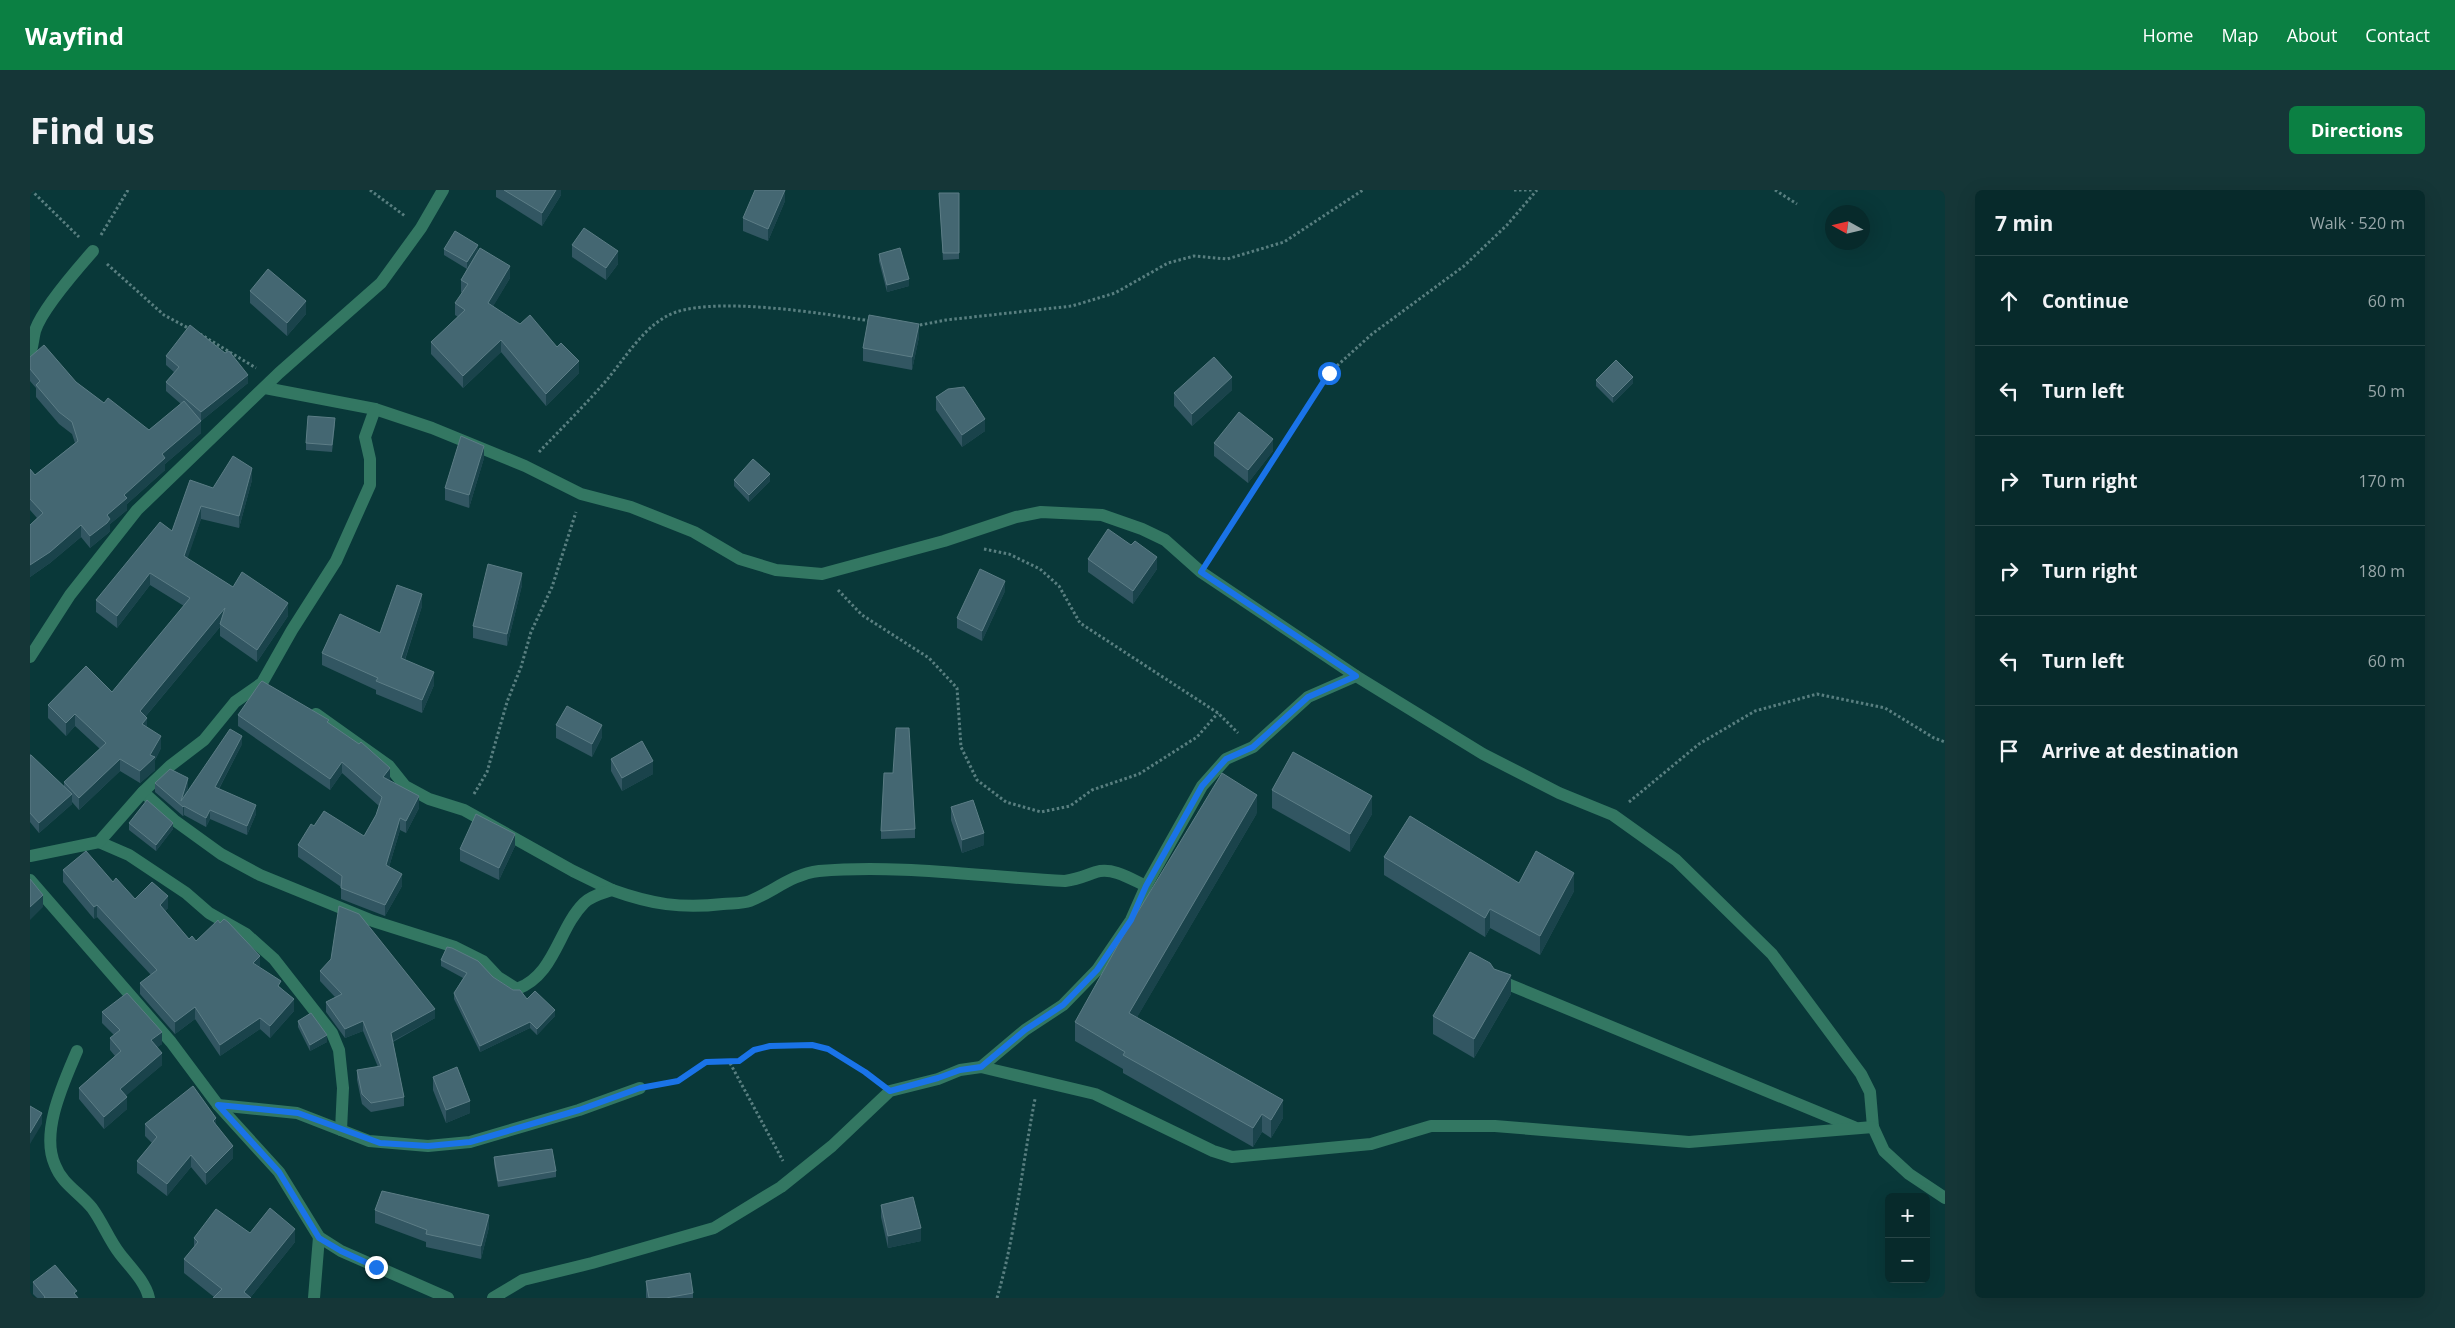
<!DOCTYPE html>
<meta charset="utf-8">
<style>
:root{--surface:#072a2b;--page:#153637;--text:#f1f3f6;--muted:#98a7a9;--line:#284647;--accent:#0b8043}
body{margin:0;font-family:"Open Sans",sans-serif;background:var(--page);color:var(--text)}
.controls{position:absolute;right:15px;bottom:15px;display:grid;overflow:hidden;border-radius:8px;box-shadow:0 5px 20px #0002}
.controls button{width:45px;height:45px;display:grid;place-items:center;padding:0;border:0;border-bottom:1px solid var(--line);background:var(--surface);color:var(--text);font:25px sans-serif}
.compass{position:absolute;left:1795px;top:15px;width:45px;height:45px;border-radius:50%;background:var(--surface);box-shadow:0 5px 20px #0002;rotate:278deg}
.stop{position:absolute;width:15px;height:15px;margin:-11px;border:4px solid #1a73e8;border-radius:50%;background:#fff}
.stop.end{background:#1a73e8;border-color:#fff;box-shadow:0 1px 5px #0008}
.list{margin:0;padding:0;list-style:none}
h2{display:flex;justify-content:space-between;align-items:center;height:65px;margin:0;padding:0 20px;font-size:21px}
h2 small{font-size:16px;font-weight:400;color:var(--muted)}
.list li{display:grid;grid-template-columns:32px 1fr auto;gap:15px;align-items:center;box-sizing:border-box;height:90px;padding:0 20px;border-top:1px solid var(--line)}
.list b{display:block;font-size:19px;white-space:nowrap}
.list em{font-size:16px;font-style:normal;color:var(--muted)}
.icon{flex:none;width:28px;height:28px;fill:none;stroke:currentColor;stroke-width:2;stroke-linecap:round;stroke-linejoin:round}
.map{position:relative;flex:none;width:1915px;height:1108px;overflow:hidden;border-radius:8px}
header{display:flex;align-items:center;gap:30px;box-sizing:border-box;height:70px;padding:0 25px;background:var(--accent);color:#fff}
header strong{font-size:24px}
nav{display:flex;gap:28px;margin-inline-start:auto;font-size:18px}
.intro{display:flex;align-items:center;justify-content:space-between;box-sizing:border-box;height:120px;padding:0 30px}
h1{margin:0;font-size:35px}
.button{padding:12px 22px;border-radius:8px;background:var(--accent);color:#fff;font-size:18px;font-weight:700}
main{display:flex;gap:30px;padding:0 30px}
aside{flex:1;background:var(--surface);border-radius:8px;box-shadow:0 5px 20px #0002}
.map>svg:first-child{display:block}
.lines{fill:none;stroke-linecap:round;stroke-linejoin:round}
.path{stroke:#597f80;stroke-width:3;stroke-dasharray:2.5 2.5;stroke-linecap:butt}
.minor{stroke:#337762;stroke-width:12}
.wall{fill:#325662}
.shaded-wall{fill:#1a434b}
.building{fill:#446772;stroke:#5c7d86}
.route{stroke:#1a73e8;stroke-width:6}
</style>
<header>
<strong>Wayfind</strong>
<nav><a>Home</a><a>Map</a><a>About</a><a>Contact</a></nav>
</header>
<div class="intro"><h1>Find us</h1><a class="button">Directions</a></div>
<main>
<div class="map">
<svg width="1915" height="1108" viewBox="0 0 1915 1108">
<rect width="100%" height="100%" fill="#093839"/>
<g class="lines">
<g class="path">
<path d="M1,0l48,47"/>
<path d="M340,0l35,26"/>
<path d="M1484,0h19"/>
<path d="M1745,0l22,14"/>
<path d="M71,45l27,-45"/>
<path d="M77,74l57,51 26,14"/>
<path d="M885,136l31,-6 126,-14 43,-13 53,-30 26,-7 33,3 57,-17 79,-52"/>
<path d="M170,144l56,34"/>
<path d="M509,262c22,-23 45,-46 66,-70 19,-22 36,-52 62,-66 39,-22 159,-2 204,5"/>
<path d="M954,359l25,5 31,15 19,17 21,37 138,90 20,20"/>
<path d="M1180,367l119,-184 43,-39 92,-68 43,-41 30,-35"/>
<path d="M808,400l24,25 67,43 28,30 4,59 16,33 29,22 35,10 29,-6 22,-16 47,-16 58,-37 21,-24"/>
<path d="M444,604l13,-22 20,-70 14,-35 10,-35 21,-45 24,-75"/>
<path d="M1599,612l70,-58 56,-33 62,-17 68,14 49,30 11,4"/>
<path d="M700,873l53,98"/>
<path d="M628,895l20,-4 27,-19 34,-1 15,-11 16,-5h42l16,4 48,31"/>
<path d="M967,1108c19,-65 25,-133 38,-199"/>
</g>
<g class="minor">
<path d="M0,164c3,-8 3,-15 5,-23 6,-20 43,-63 58,-80"/>
<path d="M235,198l110,21 57,19 93,38 56,28 50,13 63,25 46,27 36,11 46,4 122,-33 72,-24 25,-5 61,3 40,14 23,11 36,32 155,104 127,78 76,39 54,22 63,45 96,94 89,120 9,18 3,35 11,24 25,23 36,24"/>
<path d="M0,467l40,-62 67,-85 142,-137 102,-90 40,-55 22,-38"/>
<path d="M286,524l73,52 16,20 24,13 35,11 109,61 39,19"/>
<path d="M113,602l31,28 47,34 39,21 113,46 82,26 28,14 15,16 19,12c38,-14 41,-60 67,-86 7,-7 19,-10 28,-13 39,14 69,19 111,14 8,-1 19,0 27,-3 23,-9 42,-27 69,-30 82,-7 164,6 246,10 14,-2 19,-5 31,-9 17,-5 35,7 50,14"/>
<path d="M69,652l30,13 57,38 23,20 37,21 28,25 58,74 7,17 4,38 -2,42"/>
<path d="M0,666l69,-14 44,-50 27,-26 34,-26 31,-38 27,-19 30,-53 44,-69 34,-76v-26l-5,-22 10,-28"/>
<path d="M0,690l141,162 47,63 61,67 40,65 22,14 107,47"/>
<path d="M1468,790l356,147"/>
<path d="M47,861c-13,31 -37,81 -22,114 7,19 25,28 37,43 11,15 17,32 28,46 10,13 25,27 29,44"/>
<path d="M951,877l44,-37 38,-25 34,-35 34,-50 15,-34 56,-100 24,-27 27,-12 55,-50 48,-21"/>
<path d="M188,915l79,8 72,28 59,5 42,-4 109,-32 61,-22"/>
<path d="M284,1108l5,-61"/>
<path d="M463,1108l30,-18 69,-17 122,-35 67,-41 51,-41 58,-55 48,-12 22,-9 21,-3 114,27 118,57 19,6 139,-13 60,-18h64l194,16 184,-15"/>
</g>
</g>
<g class="wall">
<path d="M466,0h65v5l-19,31 -46,-29z"/>
<path d="M755,0v11l-17,40 -25,-10v-13z"/>
<path d="M909,3h20v66l-16,1z"/>
<path d="M542,55l46,19 -12,16 -34,-23z"/>
<path d="M414,59l34,2 32,27 -17,28 86,67 -33,33 -45,-54 -38,36 -32,-34v-12l27,-25 -3,-2v-12l7,-10 -1,-1v-12l6,-11 -23,-14z"/>
<path d="M849,64l30,32 -22,6 -8,-31z"/>
<path d="M220,101l56,23 -19,22 -37,-33z"/>
<path d="M889,147l-7,33 -49,-9v-13z"/>
<path d="M136,166l82,27 -47,38v12l-36,31v6l-38,34v6l-17,14v7l-3,3 -17,14 -9,-11 -31,26 -20,14v-52l7,-7 -7,-8v-41l5,6 40,-32 -3,-9 -13,-10 -23,-27v-9l-6,-7v-24l46,25 28,21 45,27 32,-26 -15,-13v-9l8,-10 -8,-7z"/>
<path d="M1566,190l37,3 -20,20 -17,-17z"/>
<path d="M1202,200l-40,36 -18,-20v-13z"/>
<path d="M906,207l49,34 -23,16 -26,-37z"/>
<path d="M305,234l-3,28 -26,-2v-7z"/>
<path d="M1184,253l59,8 -25,32 -34,-27z"/>
<path d="M454,268l-15,50 -24,-8v-12z"/>
<path d="M222,290l-13,48 -38,-9 -14,39 46,29 55,29 -31,46 -37,-26v-9l-74,89 1,12 14,20 -6,12v10l-15,13 -20,-12 -41,39 -7,-8v2l-33,29 -9,-11v-67l34,32v-5l36,-33 -25,-23 -9,10 -18,-18v-13l64,-13 72,-86 -34,-21 -33,43 -21,-16v-12l76,-69 41,-43z"/>
<path d="M704,290l36,1 -21,21 -15,-16z"/>
<path d="M1058,369l69,10 -24,35 -45,-32z"/>
<path d="M492,395l-15,61 -34,-8v-12z"/>
<path d="M975,401l-23,50 -25,-13v-10z"/>
<path d="M392,416l-17,54 29,25 -12,28 -46,-19v-4l-54,-25v-12l58,-20z"/>
<path d="M208,525l91,9 90,84 -13,25 -6,-3 -11,37 13,19 -17,30 -44,-17v-12l-43,-30v-12l16,-19 50,10 12,-21 3,-9 -37,-33 -12,17 -92,-64z"/>
<path d="M526,535l46,12 -10,20 -36,-19z"/>
<path d="M212,554l-23,45 37,25 -9,21 -37,-16 -4,8 -22,-12 -1,1 -28,-24v-9l33,4 -2,7z"/>
<path d="M581,569l42,15 -31,17 -11,-20z"/>
<path d="M1242,600l100,24 -22,38 -78,-44z"/>
<path d="M921,617l33,38 -22,8 -11,-33z"/>
<path d="M1227,623l-120,204 146,101 -12,20 -9,-6 -9,15 -130,-74v-4l-48,-28v-19z"/>
<path d="M99,633l44,6 -17,22 -27,-21z"/>
<path d="M885,639v9l-34,1v-8z"/>
<path d="M485,656l-16,34 -39,-19v-12z"/>
<path d="M1354,667l135,26 55,8 -34,64 -50,-27 -5,9 -101,-62z"/>
<path d="M33,680l50,12 22,17 33,9 -3,3 24,28 71,29 21,20 13,23 -24,27 -10,-9 -40,27 -25,-37 -20,15 -35,-40v-11l11,-8 -54,-58 -3,2 -31,-37z"/>
<path d="M411,770l52,17 62,39 -18,19 -7,-7 -50,24 -26,-53v-6l9,-15 -22,-12z"/>
<path d="M1464,779l17,25 -37,64 -41,-24v-18z"/>
<path d="M290,781l115,47 -42,24 11,55v9l-33,6 -9,-8 -5,-24v-10l21,-3 -15,-36 -18,7 -19,-26v-10l9,-5 -15,-16z"/>
<path d="M72,822l60,32 -5,3 5,18 -37,31 2,13 -23,20 -25,-30v-11l36,-32 -5,-6v-12l4,-3 -12,-12z"/>
<path d="M268,831l29,21 -17,9 -12,-24z"/>
<path d="M403,887l37,36 -24,10 -13,-33z"/>
<path d="M115,934l71,2 17,32 -27,27 -15,-18 -24,29 -30,-23v-12l15,-18 -7,-7z"/>
<path d="M464,967l62,14v6l-58,10 -4,-23z"/>
<path d="M851,1015l40,36 -33,7 -7,-31z"/>
<path d="M345,1020l114,17 -8,32 -55,-12v-5l-51,-19z"/>
<path d="M220,1043l45,9 -45,56 -36,-1 -30,-24v-14l10,-12v-9z"/>
<path d="M616,1091l47,12v5h-47z"/>
<path d="M3,1092l44,14 1,2h-41l-4,-4z"/>
</g>
<g class="shaded-wall">
<path d="M526,0h5v5l-19,31v-13z"/>
<path d="M755,0v11l-17,40v-12z"/>
<path d="M448,55v6l-11,18v-7z"/>
<path d="M588,61v13l-12,16v-12z"/>
<path d="M480,76v12l-22,37v-12z"/>
<path d="M879,89v7l-22,6v-7z"/>
<path d="M276,111v13l-19,22v-13z"/>
<path d="M889,134v13l-7,33v-13z"/>
<path d="M471,150v12l-38,36v-12z"/>
<path d="M549,171v12l-33,33v-12z"/>
<path d="M218,185v8l-47,38v-9z"/>
<path d="M1202,187v13l-40,36v-12z"/>
<path d="M1603,187v6l-20,20v-6z"/>
<path d="M955,229v12l-23,16v-12z"/>
<path d="M171,231v12l-36,31v6l-38,34v6l-17,14v7l-3,3 -17,14v-12l34,-41 38,-41z"/>
<path d="M1243,249v12l-25,32v-13z"/>
<path d="M454,256v12l-15,50v-13z"/>
<path d="M222,278v12l-13,48v-12z"/>
<path d="M740,284v7l-21,21v-7z"/>
<path d="M171,316v13l-17,50v-13z"/>
<path d="M51,335v12l-31,26 -20,14v-12z"/>
<path d="M1127,367v12l-24,35v-13z"/>
<path d="M120,383v12l-33,43v-12z"/>
<path d="M492,383v12l-15,61v-12z"/>
<path d="M975,391v10l-23,50v-10z"/>
<path d="M392,404v12l-21,65v-13z"/>
<path d="M258,413v13l-31,46v-12z"/>
<path d="M195,418l-5,16v3l-80,96v-12z"/>
<path d="M404,482v13l-12,28v-13z"/>
<path d="M45,524v12l-9,10v-13z"/>
<path d="M117,528v12l-5,-6z"/>
<path d="M572,535v12l-10,20v-13z"/>
<path d="M131,546v12l-6,12v10l-15,13v-12z"/>
<path d="M212,546v8l-27,52v-9z"/>
<path d="M90,569v12l-41,39v-12z"/>
<path d="M623,571v13l-31,17v-13z"/>
<path d="M312,572v11l-12,17v-11z"/>
<path d="M360,578v12l-7,8v-11z"/>
<path d="M158,588v9l-6,20 -1,-6z"/>
<path d="M42,604v10l-33,29v-10z"/>
<path d="M1227,605v18l-128,218v-18z"/>
<path d="M389,606v12l-13,25v-12z"/>
<path d="M1342,606v18l-22,38v-18z"/>
<path d="M226,615v9l-9,21v-9z"/>
<path d="M154,616v9l-1,1v-9z"/>
<path d="M180,620v9l-4,8v-9z"/>
<path d="M370,628v12l-14,47v-12z"/>
<path d="M143,633v6l-17,22v-6z"/>
<path d="M954,643v12l-22,8v-13z"/>
<path d="M485,644v12l-16,34v-12z"/>
<path d="M1544,683v18l-34,64v-19z"/>
<path d="M372,684v12l-17,30v-11z"/>
<path d="M13,705v12l-13,13v-13z"/>
<path d="M138,706v12l-8,9v-12z"/>
<path d="M67,715v12l-3,2v-12z"/>
<path d="M1460,719v19l-5,9v-19z"/>
<path d="M230,766v11l-7,-4z"/>
<path d="M1481,785v19l-37,64v-19z"/>
<path d="M264,809v12l-24,27v-12z"/>
<path d="M165,817v12l-20,15v-12z"/>
<path d="M405,819v9l-44,24v-9z"/>
<path d="M525,820v6l-18,19v-6z"/>
<path d="M230,828v11l-40,27v-11z"/>
<path d="M333,831v10l-18,7v-9z"/>
<path d="M500,832v6l-50,24v-6z"/>
<path d="M132,842v12l-11,8v-12z"/>
<path d="M297,845v7l-17,9v-6z"/>
<path d="M132,863v12l-42,36v-12z"/>
<path d="M97,907v12l-23,20v-12z"/>
<path d="M1253,910v18l-12,20v-18z"/>
<path d="M440,911v12l-24,10v-13z"/>
<path d="M12,923v11l-12,20v-11z"/>
<path d="M1232,924v18l-9,15v-19z"/>
<path d="M186,928v12l-3,-9z"/>
<path d="M203,956v12l-27,27v-12z"/>
<path d="M161,965v12l-24,29v-12z"/>
<path d="M459,1025v12l-8,32v-13z"/>
<path d="M891,1038v13l-33,7v-12z"/>
<path d="M265,1039v13l-45,56 -6,-6z"/>
</g>
<g class="building">
<path d="M474,0h52l-14,23z"/>
<path d="M725,0h30l-17,39 -25,-11z"/>
<path d="M909,3h20v60h-16z"/>
<path d="M554,38l34,23 -12,17 -34,-23z"/>
<path d="M425,41l23,14 -11,17 -23,-13z"/>
<path d="M450,58l30,18 -22,37 32,21 10,-9 27,32 4,-4 18,18 -33,33 -45,-54 -38,36 -32,-34 34,-32 -10,-7 13,-19 -7,-4z"/>
<path d="M870,58l9,31 -22,6 -8,-31z"/>
<path d="M238,79l38,32 -19,22 -37,-32z"/>
<path d="M839,125l50,9 -7,33 -49,-9z"/>
<path d="M160,135l35,28 4,-2 19,24 -47,37 -35,-30 13,-15 -13,-11z"/>
<path d="M14,155l32,37 28,21 4,-5 41,32 35,-29 17,20 -39,33 3,4 -41,37 3,3 -20,17 3,4 -3,4 -17,13 -9,-11 -31,27 -20,13v-40l13,-12 -13,-14v-30l5,6 43,-34 -6,-19 -13,-10 -23,-27 4,-4 -10,-12v-12z"/>
<path d="M1184,167l18,20 -40,37 -18,-21z"/>
<path d="M1586,170l17,17 -20,20 -17,-17z"/>
<path d="M934,197l21,32 -23,16 -26,-38 12,-8z"/>
<path d="M1209,222l34,27 -25,31 -34,-27z"/>
<path d="M278,226l27,2 -3,27 -26,-2z"/>
<path d="M431,246l23,10 -15,49 -24,-7z"/>
<path d="M203,266l19,12 -13,48 -38,-10 -17,50 49,31 9,-15 46,31 -31,47 -37,-26 5,-16 -85,103 7,7 -5,6 19,12 -11,19 5,2 -15,14 -20,-12 -41,39 -15,-16 42,-39 -31,-29 -9,9 -18,-18 38,-39 26,26 78,-94 -40,-25 -33,43 -21,-16 64,-78 12,9 18,-51 23,8z"/>
<path d="M723,269l17,15 -21,21 -15,-15z"/>
<path d="M1078,339l23,16 4,-4 22,16 -24,34 -45,-32z"/>
<path d="M458,374l34,9 -15,61 -34,-8z"/>
<path d="M950,379l25,12 -23,50 -25,-13z"/>
<path d="M367,395l25,9 -21,64 33,14 -12,28 -46,-19 2,-3 -56,-25 18,-39 40,19z"/>
<path d="M232,491l67,39 -2,2 32,22 2,-2 29,26 -7,9 36,19 -13,25 -6,-3 -14,47 16,9 -17,31 -44,-17 1,-12 -44,-31 13,-21 3,2 10,-15 40,25 12,-21 6,-18 -40,-35 -12,17 -92,-64 22,-32z"/>
<path d="M537,516l35,19 -10,19 -36,-19z"/>
<path d="M866,538h13l6,101 -34,2 3,-58h9z"/>
<path d="M200,539l12,7 -27,51 41,18 -9,21 -37,-16 -4,8 -22,-12 -1,1 -28,-24 15,-14 18,9 -7,23z"/>
<path d="M612,551l11,20 -31,17 -11,-19z"/>
<path d="M1263,562l79,44 -22,38 -78,-44z"/>
<path d="M0,565h1l41,39 -33,29 -9,-10z"/>
<path d="M1192,583l35,22 -128,218 154,87 -12,20 -9,-6 -9,14 -130,-73 2,-3 -50,-30 44,-79z"/>
<path d="M117,610l26,23 -17,22 -27,-22z"/>
<path d="M943,610l11,33 -22,7 -11,-33z"/>
<path d="M446,624l39,20 -16,34 -39,-19z"/>
<path d="M1380,626l109,67 17,-32 38,22 -34,63 -50,-27 -5,9 -101,-61z"/>
<path d="M56,661l27,31 3,-4 19,21 17,-17 16,14 -8,9 29,34 3,-3 4,5 22,-21 2,3 4,-4 4,3 32,34 -7,7 28,18 -3,5 16,13 -24,27 -10,-8 -40,27 -25,-38 -20,15 -35,-39 17,-13 -60,-65 -3,2 -31,-37z"/>
<path d="M0,689l13,16 -13,12z"/>
<path d="M309,716l20,8 76,95 -44,24 13,64 -33,6 -9,-9 -5,-24 24,-4 -18,-45 -18,8 -19,-27 16,-8 -22,-23 11,-12z"/>
<path d="M417,757l5,1 26,13 15,16 20,13h7l7,9 8,-8 20,19 -18,19 -7,-7 -50,24 -26,-53 13,-20 -26,-13z"/>
<path d="M1440,762l20,11 4,6 17,6 -37,64 -41,-23z"/>
<path d="M97,803l35,39 -11,8 11,13 -42,36 7,8 -23,20 -25,-29 42,-37 -11,-13 10,-8 -18,-18z"/>
<path d="M281,823l16,22 -17,10 -12,-24z"/>
<path d="M427,877l13,34 -24,9 -13,-33z"/>
<path d="M163,896l23,32 -3,3 20,25 -27,27 -15,-18 -24,29 -30,-23 20,-24 -12,-13z"/>
<path d="M0,916l12,7 -12,20z"/>
<path d="M522,959l4,22 -58,10 -4,-24z"/>
<path d="M352,1001l107,24 -8,31 -55,-12 1,-4 -52,-20z"/>
<path d="M883,1007l8,31 -33,8 -7,-31z"/>
<path d="M240,1018l25,21 -51,63 7,6h-38l9,-9 -38,-30 14,-17 -4,-4 22,-29 34,24z"/>
<path d="M25,1075l22,26 -3,2 4,5h-34l1,-1 -12,-15z"/>
<path d="M660,1083l3,20 -27,5h-17l-3,-17z"/>
</g>
<g class="lines">
<path class="route" d="M346,1077l-35,-16 -22,-13 -40,-66 -61,-67 80,8 82,30 48,3 42,-4 109,-32 61,-22 38,-7 28,-19 33,-1 15,-11 16,-4 42,-1 16,4 37,23 25,19 48,-13 22,-8 21,-3 44,-37 38,-25 34,-35 34,-50 15,-34 56,-100 24,-27 27,-12 55,-50 48,-21 -155,-104 128,-199"/>
</g>
</svg>
<div class="controls">
<button>+</button>
<button>−</button>
</div>
<svg class="compass" viewBox="-18 -18 36 36"><path d="M0-13l5 13h-10z" fill="#e53935"/><path d="M0 13l5-13h-10z" fill="#98a7a9"/></svg>
<div class="stop" style="left:1299px;top:183px"></div>
<div class="stop end" style="left:346px;top:1077px"></div>
</div>
<aside>
<h2>7 min<small>Walk · 520 m</small></h2>
<ul class="list">
<li><svg class="icon" aria-label="ahead" viewBox="0 0 24 24"><path d="M12 20V5M6 11l6-6 6 6"/></svg><div><b>Continue</b></div><em>60 m</em></li>
<li><svg class="icon" aria-label="left" viewBox="0 0 24 24"><path d="M17 20v-9H6M10 6l-5 5 5 5"/></svg><div><b>Turn left</b></div><em>50 m</em></li>
<li><svg class="icon" aria-label="right" viewBox="0 0 24 24"><path d="M7 20v-9h11M14 6l5 5-5 5"/></svg><div><b>Turn right</b></div><em>170 m</em></li>
<li><svg class="icon" aria-label="right" viewBox="0 0 24 24"><path d="M7 20v-9h11M14 6l5 5-5 5"/></svg><div><b>Turn right</b></div><em>180 m</em></li>
<li><svg class="icon" aria-label="left" viewBox="0 0 24 24"><path d="M17 20v-9H6M10 6l-5 5 5 5"/></svg><div><b>Turn left</b></div><em>60 m</em></li>
<li><svg class="icon" aria-label="arrive" viewBox="0 0 24 24"><path d="M6 21V4h12l-3 4 3 4H6"/></svg><div><b>Arrive at destination</b></div></li>
</ul>
</aside>
</main>
